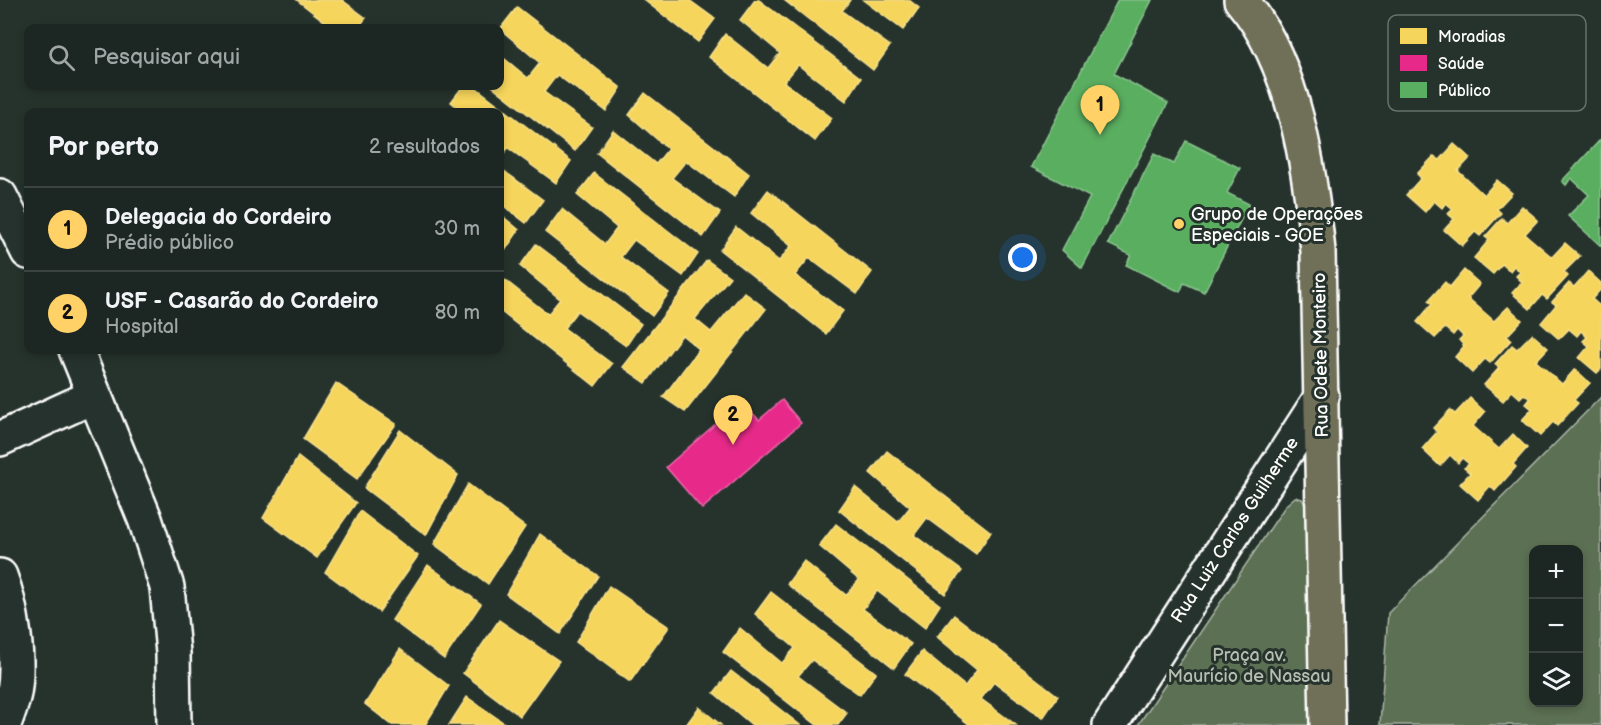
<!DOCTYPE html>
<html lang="pt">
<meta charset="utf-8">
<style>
:root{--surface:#1c2622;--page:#252e2a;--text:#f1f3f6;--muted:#a0a5a5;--line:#3a4340;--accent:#ffd166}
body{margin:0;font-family:"Balsamiq Sans",sans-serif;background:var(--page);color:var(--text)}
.controls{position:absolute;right:18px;bottom:18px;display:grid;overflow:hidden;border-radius:12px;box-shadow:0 3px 9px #0003}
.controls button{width:54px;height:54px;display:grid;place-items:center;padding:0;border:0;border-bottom:2px solid var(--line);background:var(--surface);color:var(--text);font:30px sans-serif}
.you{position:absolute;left:1023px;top:258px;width:21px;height:21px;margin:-15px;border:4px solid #fff;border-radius:50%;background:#1a73e8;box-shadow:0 0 0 9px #1a73e833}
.badge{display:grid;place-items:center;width:39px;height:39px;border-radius:50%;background:var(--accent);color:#111;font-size:20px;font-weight:700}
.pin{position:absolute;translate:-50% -50px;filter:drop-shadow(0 2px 3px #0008)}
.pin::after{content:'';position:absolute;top:32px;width:21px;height:18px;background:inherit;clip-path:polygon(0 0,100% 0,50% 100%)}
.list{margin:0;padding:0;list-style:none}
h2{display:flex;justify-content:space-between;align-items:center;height:78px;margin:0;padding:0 24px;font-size:26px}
h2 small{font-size:20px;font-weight:400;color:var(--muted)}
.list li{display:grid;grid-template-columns:39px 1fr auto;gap:18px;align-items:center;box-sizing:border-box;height:84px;padding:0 24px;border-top:2px solid var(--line)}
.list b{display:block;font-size:22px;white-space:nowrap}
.list p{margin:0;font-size:20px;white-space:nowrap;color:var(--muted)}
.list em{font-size:20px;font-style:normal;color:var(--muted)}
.icon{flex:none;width:33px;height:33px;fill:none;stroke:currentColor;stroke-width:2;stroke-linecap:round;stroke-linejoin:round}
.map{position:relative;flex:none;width:1601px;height:725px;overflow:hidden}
.search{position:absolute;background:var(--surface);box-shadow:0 3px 9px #0003;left:24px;top:24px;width:480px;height:66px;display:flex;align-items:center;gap:15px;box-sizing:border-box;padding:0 21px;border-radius:12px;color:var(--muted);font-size:22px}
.panel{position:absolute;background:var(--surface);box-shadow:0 3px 9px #0003;left:24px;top:108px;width:480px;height:246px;border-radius:12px}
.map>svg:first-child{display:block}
.green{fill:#5b6f52;stroke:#adb7a8;stroke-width:1.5;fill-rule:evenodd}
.homes{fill:#f6d55c;stroke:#f9e28d;stroke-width:1.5}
.health{fill:#e7298a;stroke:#ee69ad;stroke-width:1.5}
.public{fill:#5aae61;stroke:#8cc690;stroke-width:1.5}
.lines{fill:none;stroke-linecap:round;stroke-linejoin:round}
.minor-casing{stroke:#fff;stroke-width:38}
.major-casing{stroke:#fff;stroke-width:38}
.minor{stroke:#26332d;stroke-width:33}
.major{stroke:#706f59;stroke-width:33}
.poi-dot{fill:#ffd166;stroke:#26332d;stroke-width:2}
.labels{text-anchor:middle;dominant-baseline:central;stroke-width:6;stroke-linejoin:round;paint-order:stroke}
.poi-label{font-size:18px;fill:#fff;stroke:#26332d;text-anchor:start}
.street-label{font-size:18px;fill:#fff;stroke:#26332d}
.park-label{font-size:18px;fill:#b5beb1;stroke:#26332d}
.key{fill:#26332d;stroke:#67706c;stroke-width:1.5}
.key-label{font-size:16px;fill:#fff}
</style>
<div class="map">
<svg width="1601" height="725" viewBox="0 0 1601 725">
<rect width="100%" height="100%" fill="#26332d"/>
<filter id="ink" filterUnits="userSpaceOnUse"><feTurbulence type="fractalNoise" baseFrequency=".0167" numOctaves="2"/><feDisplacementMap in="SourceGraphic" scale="12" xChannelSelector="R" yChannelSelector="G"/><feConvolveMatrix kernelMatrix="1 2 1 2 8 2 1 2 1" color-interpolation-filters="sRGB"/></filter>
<g filter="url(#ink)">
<g class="green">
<path d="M1601,397v328h-221l8,-112zM1534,550h44v152h-44z"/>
<path d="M1295,497l7,2 3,6 5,220h-172l148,-220z"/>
</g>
<g class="homes">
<path d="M297,0h45l24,18 -8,10h-25z"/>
<path d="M644,0h45l26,19 -17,23z"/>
<path d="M755,0h4l102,78 -15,23 -48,-36 -14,17 48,36 -17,23 -106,-84 16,-23 43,34 12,-15 -40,-33z"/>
<path d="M784,0h66l-8,11 48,35 -17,24z"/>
<path d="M863,0h46l10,8 -16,22z"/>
<path d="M517,7l104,81 -15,23 -49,-36 -13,17 48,35 -17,24 -83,-65h8v-31l28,23 12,-15 -40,-34z"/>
<path d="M463,86h11l97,75 -15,22 -48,-35 -8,10v-46h-37l-12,-10z"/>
<path d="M645,93l104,81 -15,23 -48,-36 -14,17 48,35 -17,24 -106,-84 16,-23 43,34 12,-15 -39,-34z"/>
<path d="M1454,144l16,14 -12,13 26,24 13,-15 15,13 -15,16 4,4 -21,23 -5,-4 -13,14 -18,-16 10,-11 -6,-5 5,-5 -7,-6 -4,5 -8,-7 -9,11 -19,-17 15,-17 -4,-4 17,-18 6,4z"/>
<path d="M500,168l43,32 -17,23 -26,-20z"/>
<path d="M594,173l104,81 -15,22 -49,-36 -13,17 48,36 -17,23 -107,-84 17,-23 43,35 12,-16 -40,-33z"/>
<path d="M768,190l104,82 -15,22 -48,-36 -14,17 48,36 -17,23 -106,-84 16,-23 43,34 12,-15 -40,-33z"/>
<path d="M1522,206l16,14 -13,14 27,23 13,-14 15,13 -16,16 4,4 -21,23 -5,-4 -12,14 -18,-16 10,-11 -6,-6 4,-4 -6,-6 -4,5 -8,-7 -9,10 -19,-16 15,-18 -4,-3 17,-19 5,5z"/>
<path d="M500,214l19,16 -15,22 -4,-4z"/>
<path d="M536,244l105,80 -15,22 -49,-35 -13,17 48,36 -17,22 -95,-75v-24l5,-7 43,34 12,-15 -40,-33z"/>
<path d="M707,260l23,17 -35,42 16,13 33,-40 22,17 -81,103 -22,-15 36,-48 -17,-14 -36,48 -23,-16z"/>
<path d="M1464,270l16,14 -12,14 26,23 14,-14 14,13 -15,16 4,4 -21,23 -5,-4 -13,14 -17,-16 9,-11 -5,-6 4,-4 -6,-6 -4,5 -8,-7 -10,10 -18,-16 15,-18 -4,-3 17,-19 5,5z"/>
<path d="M1588,271l13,12v6l-9,10 9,8v62l-4,4 -18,-15 10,-12 -6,-5 4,-4 -6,-6 -4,5 -8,-7 -10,10 -18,-16 15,-18 -4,-3 17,-19 5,4z"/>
<path d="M1532,334l16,14 -12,13 26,23 13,-15 15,14 -16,17 4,3 -21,23 -4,-4 -13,14 -18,-16 10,-11 -6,-5 4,-5 -6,-5 -4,4 -8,-7 -9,10 -19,-16 15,-17 -4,-4 17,-19 5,4z"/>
<path d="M336,383l60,41 -39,55 -54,-40z"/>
<path d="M1470,398l15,14 -12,14 26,23 14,-15 14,14 -14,16 3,3 -21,24 -5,-5 -12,14 -18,-16 10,-11 -6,-5 5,-4 -7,-6 -4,5 -8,-8 -10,11 -18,-17 15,-17 -4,-4 17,-18 5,4z"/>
<path d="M400,430l58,45 -32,60 -62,-47z"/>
<path d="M887,451l104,81 -15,22 -49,-36 -13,17 48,36 -17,23 -106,-84 16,-23 43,35 12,-15 -40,-34z"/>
<path d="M298,457l58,46 -39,55 -54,-40z"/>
<path d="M468,484l57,43 -37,57 -54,-40z"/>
<path d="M360,511l58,45 -39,56 -54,-40z"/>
<path d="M836,524l104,81 -15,23 -48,-37 -14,18 48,35 -17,24 -107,-84 17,-23 42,34 13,-15 -40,-34z"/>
<path d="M540,534l58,42 -38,58 -54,-40z"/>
<path d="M428,565l53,39 -37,55 -52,-39z"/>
<path d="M609,586l60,41 -39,55 -54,-40z"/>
<path d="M771,592l105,81 -16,22 -48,-35 -14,16 49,37 -9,12h-21l-94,-73 17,-24 42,35 13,-15 -40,-34z"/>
<path d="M954,615l104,81 -15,22 -49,-36 -13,17 35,26h-46l-65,-51 17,-23 43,35 12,-16 -40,-33z"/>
<path d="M499,620l60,41 -39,55 -57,-43z"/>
<path d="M400,649l49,37 -24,39h-33l-27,-21z"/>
<path d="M731,671l69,54h-48l-38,-32z"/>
<path d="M467,697l40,28h-58z"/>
<path d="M699,707l22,18h-35z"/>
</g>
<path class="health" d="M782,400l19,23 -99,86 -36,-42 76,-66 17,19z"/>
<g class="public">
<path d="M1118,0h34l-38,74 54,29 -86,165 -20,-18 28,-53 -59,-30z"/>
<path d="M1601,139v107l-33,-30 21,-21 -18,-17 -5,7 -4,-4z"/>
<path d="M1186,141l54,27 -13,25 22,11 -45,88 -20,-9 -4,9 -54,-27 5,-10 -23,-11 46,-90 20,10z"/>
</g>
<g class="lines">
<g class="minor-casing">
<g id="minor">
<path d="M0,196l28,56"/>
<path d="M76,350l69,169 22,68 6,66 1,72"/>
<path d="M0,439l94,-43"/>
<path d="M0,576c12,31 20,84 14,117 -2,11 -7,22 -10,32"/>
<path d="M1110,725l212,-329"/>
</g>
</g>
<g class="major-casing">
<path id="major" d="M1241,0c54,63 69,171 77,251l9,474"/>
</g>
<use href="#minor" class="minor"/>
<use href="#major" class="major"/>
</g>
</g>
<circle class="poi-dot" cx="1179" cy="224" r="6"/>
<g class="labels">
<g class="poi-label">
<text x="1191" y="214">Grupo de Operações<tspan x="1191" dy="21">Especiais - GOE</tspan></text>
</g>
<g class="street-label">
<text transform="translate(1321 355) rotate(-91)">Rua Odete Monteiro</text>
<text transform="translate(1235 530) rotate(-57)">Rua Luiz Carlos Guilherme</text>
</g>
<g class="park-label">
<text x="1249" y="655">Praça av.<tspan x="1249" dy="21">Maurício de Nassau</tspan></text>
</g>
</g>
<rect x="1388" y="15" width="198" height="96" rx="9" class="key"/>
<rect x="1400" y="28" width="27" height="16" fill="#f6d55c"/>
<rect x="1400" y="55" width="27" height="16" fill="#e7298a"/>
<rect x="1400" y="82" width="27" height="16" fill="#5aae61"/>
<g class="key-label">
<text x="1438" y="42">Moradias</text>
<text x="1438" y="69">Saúde</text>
<text x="1438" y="96">Público</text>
</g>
</svg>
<div class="controls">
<button>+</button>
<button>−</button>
<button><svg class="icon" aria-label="layers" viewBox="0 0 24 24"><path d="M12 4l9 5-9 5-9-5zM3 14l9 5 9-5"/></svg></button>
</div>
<div class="you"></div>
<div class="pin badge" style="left:1100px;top:135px">1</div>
<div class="pin badge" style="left:733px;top:445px">2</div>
<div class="search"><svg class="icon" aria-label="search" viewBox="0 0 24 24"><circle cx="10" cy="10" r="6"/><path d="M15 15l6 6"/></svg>Pesquisar aqui</div>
<section class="panel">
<h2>Por perto<small>2 resultados</small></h2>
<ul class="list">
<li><span class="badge">1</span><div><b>Delegacia do Cordeiro</b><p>Prédio público</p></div><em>30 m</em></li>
<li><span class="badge">2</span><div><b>USF - Casarão do Cordeiro</b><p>Hospital</p></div><em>80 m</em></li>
</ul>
</section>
</div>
